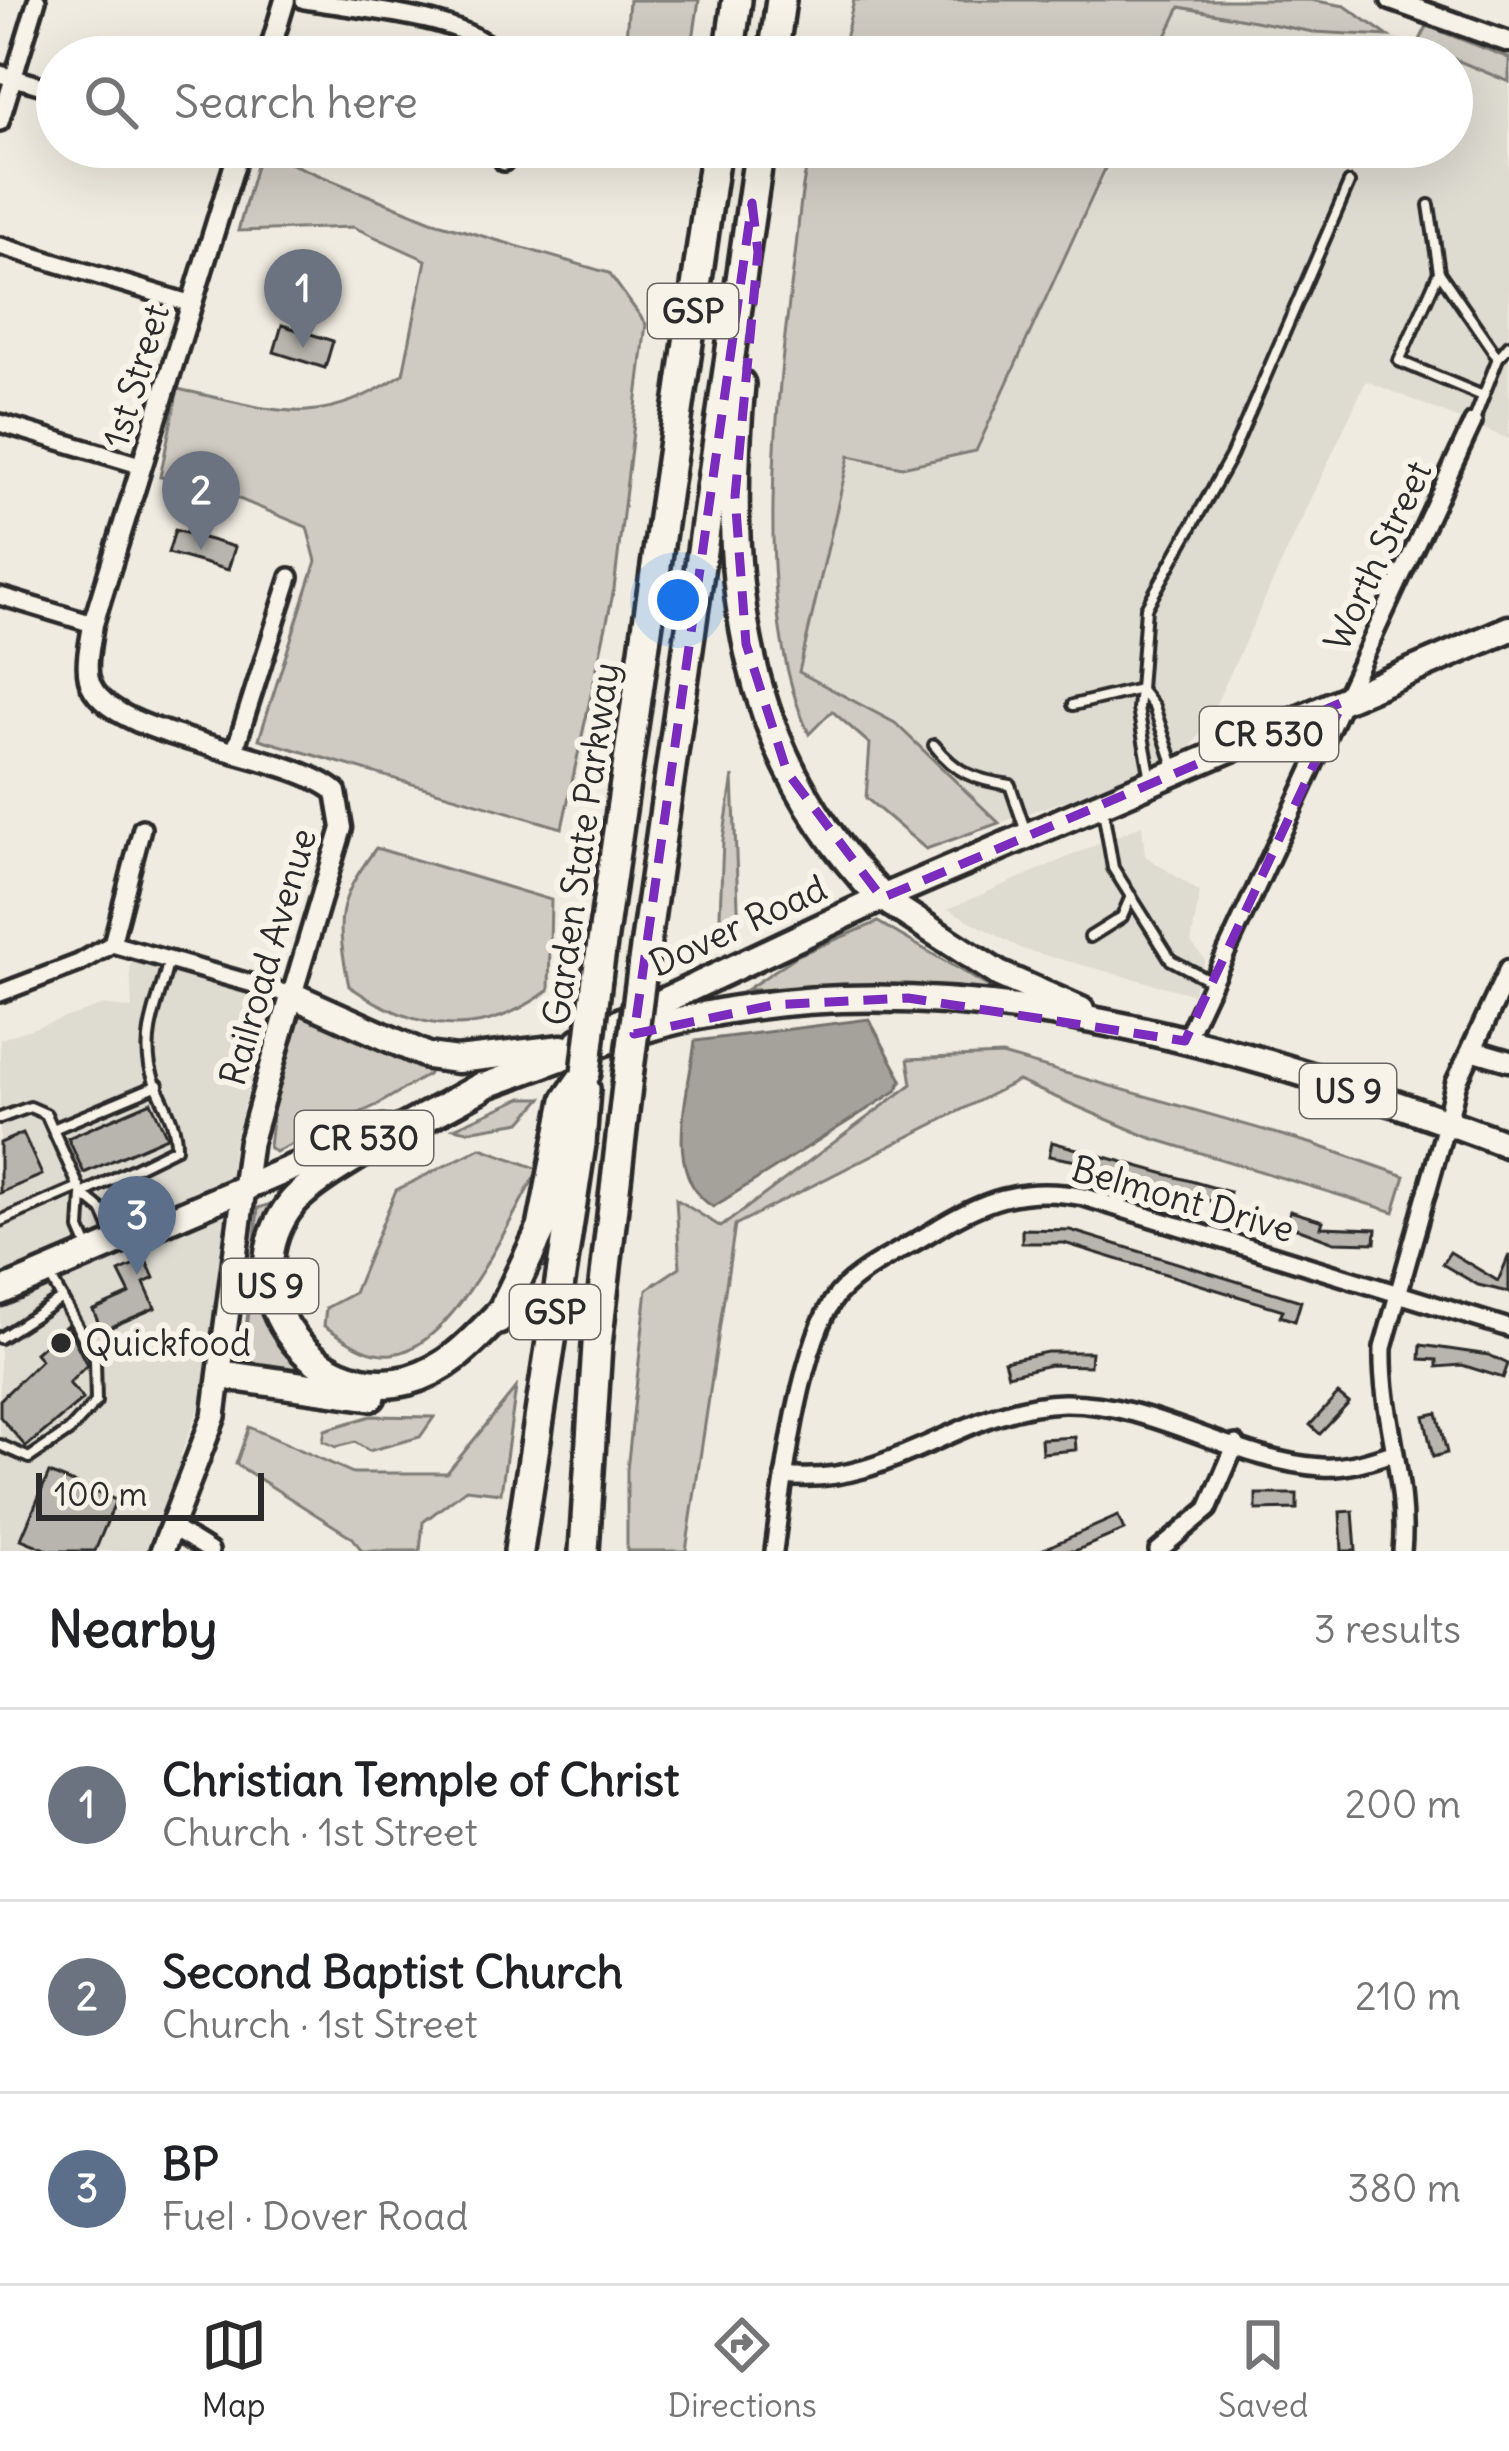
<!DOCTYPE html>
<meta charset="utf-8">
<style>
:root{--surface:#fff;--page:#f6f6f6;--text:#202124;--muted:#757577;--line:#e0e0e0;--accent:#2b2b2b}
body{margin:0;font-family:Delius,sans-serif;background:var(--page);color:var(--text)}
.scale{position:absolute;left:36px;bottom:30px;width:228px;box-sizing:border-box;padding-left:12px;border:6px solid #2b2b2b;border-top:0;font-size:33px;line-height:42px;white-space:nowrap;color:#2b2b2b;-webkit-text-stroke:9px #f7f3e8;paint-order:stroke}
.you{position:absolute;left:678px;top:600px;width:42px;height:42px;margin:-30px;border:9px solid #fff;border-radius:50%;background:#1a73e8;box-shadow:0 0 0 18px #1a73e833}
.badge{display:grid;place-items:center;width:78px;height:78px;border-radius:50%;background:var(--accent);color:#fff;font-size:39px;font-weight:700}
.pin{position:absolute;translate:-50% -99px;filter:drop-shadow(0 3px 6px #0008)}
.pin::after{content:'';position:absolute;top:63px;width:42px;height:36px;background:inherit;clip-path:polygon(0 0,100% 0,50% 100%)}
.list{margin:0;padding:0;list-style:none}
h2{display:flex;justify-content:space-between;align-items:center;height:156px;margin:0;padding:0 48px;font-size:51px}
h2 small{font-size:39px;font-weight:400;color:var(--muted)}
.list li{display:grid;grid-template-columns:78px 1fr auto;gap:36px;align-items:center;box-sizing:border-box;height:192px;padding:0 48px;border-top:3px solid var(--line)}
.list b{display:block;font-size:45px;white-space:nowrap}
.list p{margin:0;font-size:39px;white-space:nowrap;color:var(--muted)}
.list em{font-size:39px;font-style:normal;color:var(--muted)}
.icon{flex:none;width:66px;height:66px;fill:none;stroke:currentColor;stroke-width:2;stroke-linecap:round;stroke-linejoin:round}
.map{position:relative;flex:none;width:1509px;height:1551px;overflow:hidden}
.search{position:absolute;background:var(--surface);box-shadow:0 12px 48px #0002;left:36px;right:36px;top:36px;height:132px;display:flex;align-items:center;gap:30px;box-sizing:border-box;padding:0 42px;border-radius:66px;color:var(--muted);font-size:45px}
.sheet{height:732px;background:var(--surface)}
nav{display:flex;justify-content:space-around;align-items:center;box-sizing:border-box;height:168px;border-top:3px solid var(--line);background:var(--surface);font-size:33px;color:var(--muted)}
nav a{display:grid;justify-items:center;gap:6px}
nav .on{color:var(--accent)}
.map>svg:first-child{display:block}
.built{fill:#dedbd1}
.green{fill:#cfcbc2;stroke:#7d7b76;stroke-width:3}
.water{fill:#a4a29a;stroke:#74726e;stroke-width:3}
.building{fill:#b8b5ae;stroke:#2b2b2b;stroke-width:3}
.lines{fill:none;stroke-linecap:round;stroke-linejoin:round}
.service-casing{stroke:#2b2b2b;stroke-width:16}
.minor-casing{stroke:#2b2b2b;stroke-width:24}
.tertiary-casing{stroke:#2b2b2b;stroke-width:27}
.secondary-casing{stroke:#2b2b2b;stroke-width:30}
.primary-casing{stroke:#2b2b2b;stroke-width:33}
.trunk-casing{stroke:#2b2b2b;stroke-width:33}
.motorway-casing{stroke:#2b2b2b;stroke-width:36}
.service{stroke:#f7f3e8;stroke-width:8}
.minor{stroke:#f7f3e8;stroke-width:15}
.tertiary{stroke:#f7f3e8;stroke-width:18}
.secondary{stroke:#f7f3e8;stroke-width:21}
.primary{stroke:#f7f3e8;stroke-width:24}
.trunk{stroke:#f7f3e8;stroke-width:24}
.motorway{stroke:#f7f3e8;stroke-width:27}
.motorway-bridge-casing{stroke:#2b2b2b;stroke-width:36;stroke-linecap:butt}
.motorway-bridge{stroke:#f7f3e8;stroke-width:27}
.marked{fill:none;stroke:#7b2cbf;stroke-width:9;stroke-dasharray:24 15;stroke-linejoin:round}
.poi-dot{fill:#2b2b2b;stroke:#f7f3e8;stroke-width:4.5}
.labels{text-anchor:middle;dominant-baseline:central;stroke-width:12;stroke-linejoin:round;paint-order:stroke}
.shield{fill:#f7f3e8;stroke:#686764;stroke-width:3}
.shield-label{font-size:33px;font-weight:bold;fill:#2b2b2b}
.street-label{font-size:36px;fill:#2b2b2b;stroke:#f7f3e8}
.poi-label{font-size:36px;fill:#2b2b2b;stroke:#f7f3e8;text-anchor:start}
</style>
<div class="map">
<svg width="1509" height="1551" viewBox="0 0 1509 1551">
<rect width="100%" height="100%" fill="#efebe0"/>
<filter id="ink" filterUnits="userSpaceOnUse"><feTurbulence type="fractalNoise" baseFrequency=".00833" numOctaves="2"/><feDisplacementMap in="SourceGraphic" scale="24" xChannelSelector="R" yChannelSelector="G"/><feConvolveMatrix kernelMatrix="1 2 1 2 8 2 1 2 1" color-interpolation-filters="sRGB"/></filter>
<g filter="url(#ink)">
<g class="built">
<path d="M1179,7l134,25 75,4 61,21h-292z"/>
<path d="M1452,58l57,24v357l-143,-58 -157,338 -26,41 -184,63 -104,-100 -96,-51 50,-216 53,11 74,-17 142,-303h334z"/>
<path d="M1142,825l3,31 55,36 -9,50 14,18 -13,34 -170,-45 -74,-40z"/>
<path d="M140,940l99,27 32,37 -38,142 -25,239 -28,71 31,1 -44,94h-167v-512l104,-34 28,4 -2,-42z"/>
</g>
<g class="green">
<path d="M629,0h70l-8,53 -65,-15z"/>
<path d="M854,0h456l35,6 43,30 -75,-4 -133,-25 -24,50h-315z"/>
<path d="M1427,26l82,32v24l-91,-38z"/>
<path d="M812,147h303l-139,304 -74,16 -53,-11 -50,216 96,51 104,100 -73,26 -60,-51 4,-54 -38,-33 -23,23c-58,-125 -33,-335 -15,-470 5,-37 6,-81 18,-117z"/>
<path d="M260,151l171,70 178,52 37,51 -32,265 -52,239 -303,-89 57,-178 -9,-34 -80,-33 -67,-17 18,-88c97,21 136,43 225,-15l23,-114 -73,-33 -115,4z"/>
<path d="M733,776l6,157 -20,7 4,-100z"/>
<path d="M376,848l175,52 -2,90c-68,51 -131,43 -200,-4 -13,-65 -14,-83 27,-138z"/>
<path d="M878,922l116,68 -3,6 -87,-9 -158,3 52,-35z"/>
<path d="M294,1013h14l121,53v8l-52,31 -102,47 -6,-5 7,-63z"/>
<path d="M1002,1055l311,89 92,32 -11,36 -246,-75 -130,-56 -283,144 -49,326h-59v-81l20,-181 33,-22 -4,-68 45,28 191,-143 -4,-25z"/>
<path d="M522,1098h20l-21,24 -53,9 -14,-3z"/>
<path d="M481,1148l58,21c-30,50 -85,179 -147,185 -26,3 -48,-16 -68,-28l2,-18 28,-15 42,-103z"/>
<path d="M284,1200l-21,43 48,128 -2,7 -48,-8 -17,-19 14,-143z"/>
<path d="M516,1388l-15,105 -35,-4 -43,33 -3,29h-58l-9,-13 -117,-74 13,-37 104,46h94z"/>
<path d="M371,1416l63,1 -14,20 -51,14 -14,-9 -19,5 -13,-6 2,-11z"/>
</g>
<path class="water" d="M869,1019l33,61 -6,11 -183,116c-52,-33 -24,-114 -18,-166z"/>
<g class="building">
<path d="M282,325l51,16 -8,27 -51,-16z"/>
<path d="M175,530l60,17 -7,23 -60,-17z"/>
<path d="M151,1102l16,35 -83,36 -16,-35z"/>
<path d="M23,1133l19,42 -42,18v-50z"/>
<path d="M1052,1142l178,50 -4,14 -127,-41 -50,-9z"/>
<path d="M1290,1211l33,10 -2,6 55,2 -1,14 -41,-1 -48,-18z"/>
<path d="M1022,1229l48,1 231,71 -6,20 -15,-5 3,-6 -219,-67h-42z"/>
<path d="M1450,1252l48,29 11,-26v37l-31,-7 -36,-21z"/>
<path d="M146,1260l8,18 -10,5 11,25 -53,23 -9,-21 37,-16 -11,-22z"/>
<path d="M67,1325l20,40 -18,18 14,16 -57,48 -26,-30v-17l41,-40 -6,-7z"/>
<path d="M1421,1345l68,10 19,9 -5,14 -41,-13 -25,2v-7l-17,-1z"/>
<path d="M1047,1352h44l-1,14 -40,-1 -42,10 -4,-14z"/>
<path d="M1338,1394l11,9 -29,31 -10,-9z"/>
<path d="M1437,1413l10,40 -14,4 -9,-41z"/>
<path d="M1075,1437l1,13 -34,3 -1,-14z"/>
<path d="M49,1473l67,27 -21,51h-45l-29,-12z"/>
<path d="M1256,1494h41v15l-41,1z"/>
<path d="M1353,1511l3,40h-14l-2,-39z"/>
<path d="M1118,1516l6,14 -49,21h-36z"/>
</g>
<g class="lines">
<g class="service-casing">
<g id="service">
<path d="M1429,205l10,67 59,86"/>
<path d="M1439,272l-40,89 84,35"/>
<path d="M1474,420l24,-62 11,-13"/>
<path d="M1073,705l67,-16 6,-81 85,-152 118,-273"/>
<path d="M934,745c22,28 41,35 76,40l15,44"/>
<path d="M1151,779l-13,-70 2,-20 14,18 20,59"/>
<path d="M1103,810l10,58 58,92 40,21"/>
<path d="M1090,937l32,-20 9,-21"/>
<path d="M0,1118l30,-11 16,7 36,80 21,17 13,30"/>
<path d="M53,1129l105,-44"/>
<path d="M82,1194l94,-46c1,-31 -20,-53 -26,-82 -7,-37 11,-69 18,-104"/>
<path d="M82,1195l-2,34 9,21"/>
<path d="M0,1221l79,-34"/>
<path d="M0,1338l62,-40"/>
<path d="M0,1445l29,13 40,-27 27,-29 -1,-43 -44,-81"/>
</g>
</g>
<g class="minor-casing">
<g id="minor">
<path d="M304,0c54,10 162,14 197,57"/>
<path d="M0,74l57,16"/>
<path d="M0,122l37,-122"/>
<path d="M504,162l3,-15"/>
<path d="M0,246l192,58"/>
<path d="M0,423l143,43"/>
<path d="M0,596l93,28"/>
<path d="M235,750l55,-173"/>
<path d="M112,944l180,51"/>
<path d="M0,993l79,-30 33,-19 30,-116"/>
<path d="M1185,1041l288,-619"/>
<path d="M784,1476c106,13 179,-71 280,-73 91,-1 171,59 258,64 24,2 48,-7 71,-14"/>
<path d="M173,1528l37,23"/>
<path d="M774,1551c8,-61 26,-212 64,-257 23,-26 63,-43 92,-61 52,-33 92,-48 154,-36l425,131"/>
<path d="M1158,1551l50,-42 28,-65"/>
<path d="M1402,1551c7,-69 -21,-134 -19,-203l64,-227"/>
</g>
</g>
<g class="tertiary-casing">
<g id="tertiary">
<path d="M1391,0l118,42"/>
<path d="M268,57l17,-57"/>
<path d="M240,147l-147,477c-2,17 -8,38 -4,55 14,61 198,71 247,113l6,36 -50,167"/>
<path d="M1472,1050l37,11"/>
<path d="M1447,1121l9,-38 53,-113"/>
</g>
</g>
<g class="secondary-casing">
<path id="secondary" d="M162,1551l52,-135 36,-273 42,-148"/>
</g>
<g class="primary-casing">
<g id="primary">
<path d="M292,995l136,61 29,4 105,-12"/>
<path d="M579,1041l303,-143 627,-269"/>
<path d="M0,1292l383,-163"/>
</g>
</g>
<g class="trunk-casing">
<g id="trunk">
<path d="M882,898l117,76 82,36"/>
<path d="M481,1087c66,-23 131,-51 199,-67 275,-65 572,28 829,125"/>
</g>
</g>
<g class="motorway-casing">
<g id="motorway">
<path d="M729,57l8,-57"/>
<path d="M773,57l8,-57"/>
<path d="M740,384c-18,195 0,369 142,514"/>
<path d="M643,962l117,-815"/>
<path d="M597,978l119,-831"/>
<path d="M481,1087c-44,26 -161,82 -189,116 -66,82 18,202 117,177 41,-11 67,-42 95,-71"/>
<path d="M498,1320l44,-92 25,-128 19,-27"/>
<path d="M223,1375l148,21"/>
<path d="M519,1551l62,-407 4,-55"/>
<path d="M584,1551l13,-206 31,-268"/>
</g>
</g>
<use href="#service" class="service"/>
<use href="#minor" class="minor"/>
<use href="#tertiary" class="tertiary"/>
<use href="#secondary" class="secondary"/>
<use href="#primary" class="primary"/>
<use href="#trunk" class="trunk"/>
<use href="#motorway" class="motorway"/>
<g class="motorway-bridge-casing">
<g id="motorway-bridge">
<path d="M586,1073l11,-95"/>
<path d="M628,1077l15,-115"/>
</g>
</g>
<use href="#motorway-bridge" class="motorway-bridge"/>
</g>
</g>
<path class="marked" d="M752,203l6,49 -23,244 11,148 41,128 95,126 461,-196 -158,339 -277,-43 -135,7 -139,29z"/>
<circle class="poi-dot" cx="61" cy="1343" r="12"/>
<g class="labels">
<g class="shield">
<rect x="648" y="284" width="90" height="54" rx="9"/>
<rect x="1200" y="707" width="138" height="54" rx="9"/>
<rect x="1300" y="1064" width="96" height="54" rx="9"/>
<rect x="295" y="1111" width="138" height="54" rx="9"/>
<rect x="222" y="1259" width="96" height="54" rx="9"/>
<rect x="510" y="1285" width="90" height="54" rx="9"/>
</g>
<g class="shield-label">
<text x="693" y="311">GSP</text>
<text x="1269" y="734">CR 530</text>
<text x="1348" y="1091">US 9</text>
<text x="364" y="1138">CR 530</text>
<text x="270" y="1286">US 9</text>
<text x="555" y="1312">GSP</text>
</g>
<g class="street-label">
<text transform="translate(136 376) rotate(-73)">1st Street</text>
<text transform="translate(1378 556) rotate(-65)">Worth Street</text>
<text transform="translate(581 844) rotate(-82)">Garden State Parkway</text>
<text transform="translate(738 926) rotate(-25)">Dover Road</text>
<text transform="translate(268 957) rotate(-74)">Railroad Avenue</text>
<text transform="translate(1183 1199) rotate(16)">Belmont Drive</text>
</g>
<g class="poi-label">
<text x="85" y="1343">Quickfood</text>
</g>
</g>
</svg>
<div class="scale">100 m</div>
<div class="you"></div>
<div class="pin badge" style="left:303px;top:348px;background:#6b7280">1</div>
<div class="pin badge" style="left:201px;top:550px;background:#6b7280">2</div>
<div class="pin badge" style="left:137px;top:1275px;background:#5c6f8a">3</div>
<div class="search"><svg class="icon" aria-label="search" viewBox="0 0 24 24"><circle cx="10" cy="10" r="6"/><path d="M15 15l6 6"/></svg>Search here</div>
</div>
<section class="sheet">
<h2>Nearby<small>3 results</small></h2>
<ul class="list">
<li><span class="badge" style="background:#6b7280">1</span><div><b>Christian Temple of Christ</b><p>Church · 1st Street</p></div><em>200 m</em></li>
<li><span class="badge" style="background:#6b7280">2</span><div><b>Second Baptist Church</b><p>Church · 1st Street</p></div><em>210 m</em></li>
<li><span class="badge" style="background:#5c6f8a">3</span><div><b>BP</b><p>Fuel · Dover Road</p></div><em>380 m</em></li>
</ul>
</section>
<nav>
<a class="on"><svg class="icon" aria-label="map" viewBox="0 0 24 24"><path d="M3 6l6-2 6 2 6-2v14l-6 2-6-2-6 2zM9 4v14M15 6v14"/></svg>Map</a>
<a><svg class="icon" aria-label="directions" viewBox="0 0 24 24"><path d="M12 3l9 9-9 9-9-9zM9 14v-3h6M13 9l2 2-2 2"/></svg>Directions</a>
<a><svg class="icon" aria-label="saved" viewBox="0 0 24 24"><path d="M7 4h10v16l-5-4-5 4z"/></svg>Saved</a>
</nav>
